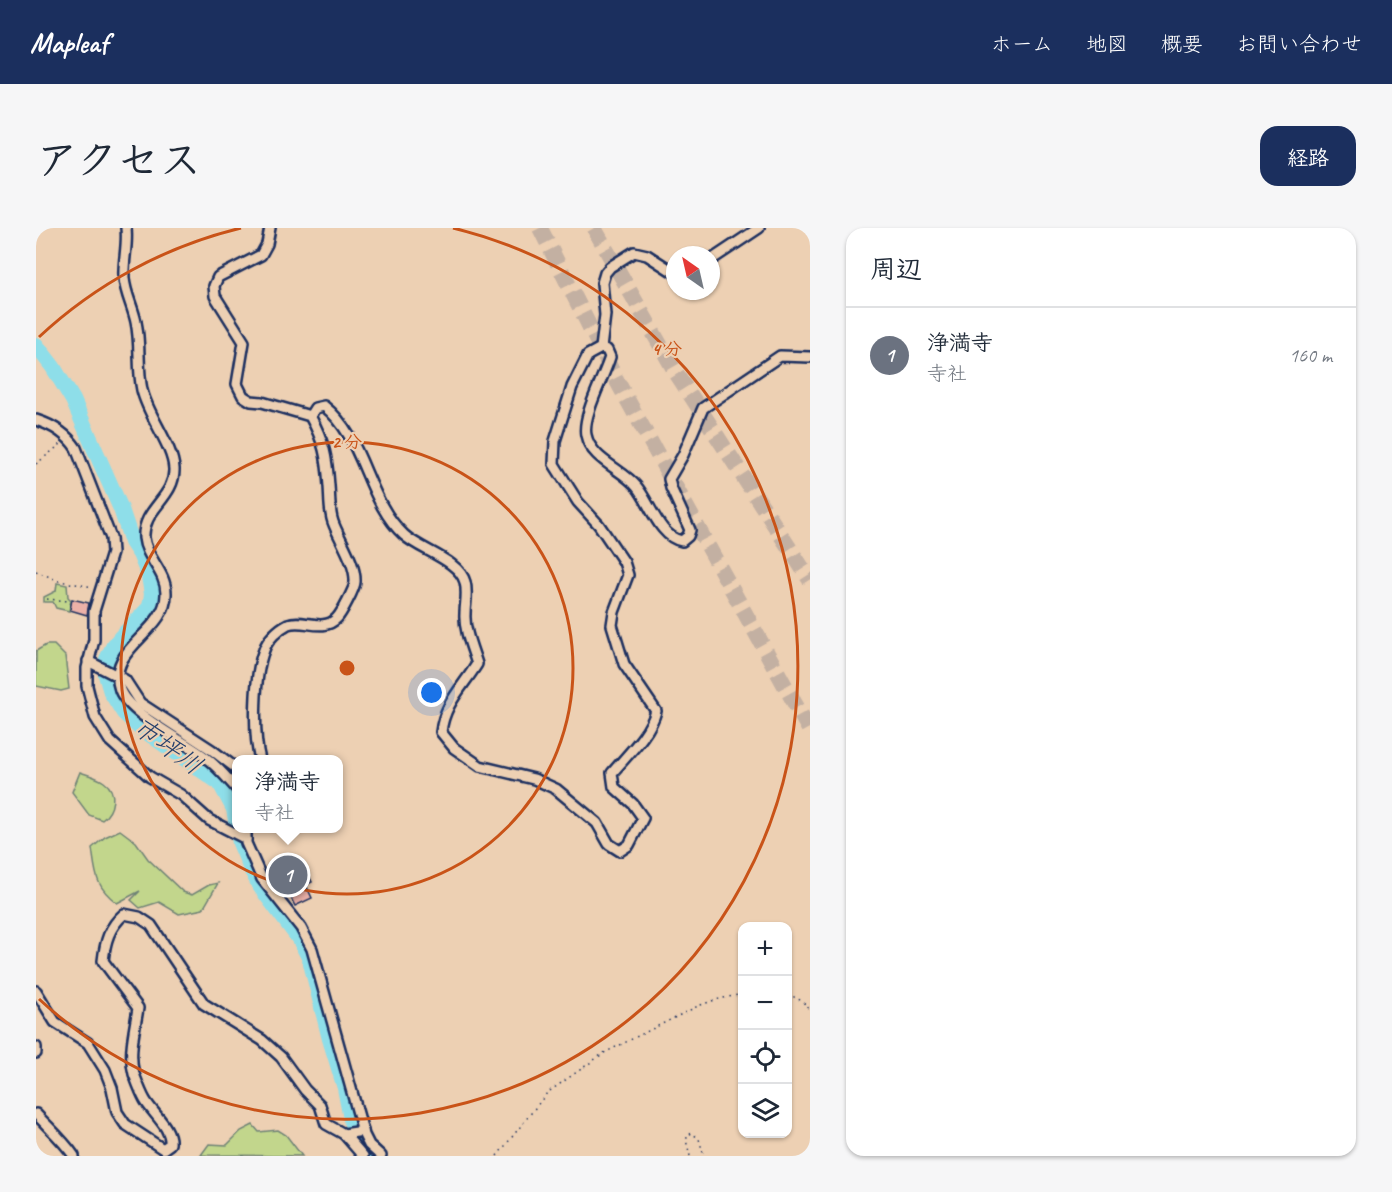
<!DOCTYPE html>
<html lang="ja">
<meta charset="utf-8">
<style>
:root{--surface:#fff;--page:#f6f6f7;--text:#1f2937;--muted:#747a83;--line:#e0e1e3;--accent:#1b2f5e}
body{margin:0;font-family:Caveat,"Klee One",sans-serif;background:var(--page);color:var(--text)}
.controls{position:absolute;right:18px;bottom:18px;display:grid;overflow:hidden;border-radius:12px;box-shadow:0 2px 4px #0004}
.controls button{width:54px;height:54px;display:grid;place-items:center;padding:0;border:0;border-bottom:2px solid var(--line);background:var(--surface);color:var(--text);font:30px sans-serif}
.compass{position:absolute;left:630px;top:18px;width:54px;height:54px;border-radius:50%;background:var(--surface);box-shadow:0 2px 4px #0004;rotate:326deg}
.you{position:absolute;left:396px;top:465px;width:21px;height:21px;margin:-15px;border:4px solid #fff;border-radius:50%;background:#1a73e8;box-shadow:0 0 0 9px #1a73e833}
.badge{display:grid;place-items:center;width:39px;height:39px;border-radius:50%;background:var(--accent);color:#fff;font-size:20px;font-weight:700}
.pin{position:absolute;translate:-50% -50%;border:3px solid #fff;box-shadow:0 2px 6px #0006}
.popup{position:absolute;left:196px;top:527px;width:111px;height:78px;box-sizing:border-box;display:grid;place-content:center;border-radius:12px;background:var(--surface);filter:drop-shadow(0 2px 4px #0005);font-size:20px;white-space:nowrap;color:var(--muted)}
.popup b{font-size:22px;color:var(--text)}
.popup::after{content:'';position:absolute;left:50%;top:100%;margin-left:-12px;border:12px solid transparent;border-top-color:var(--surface)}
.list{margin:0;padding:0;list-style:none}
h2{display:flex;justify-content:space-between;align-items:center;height:78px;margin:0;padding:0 24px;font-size:26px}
h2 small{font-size:20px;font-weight:400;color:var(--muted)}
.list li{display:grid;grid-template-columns:39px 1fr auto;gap:18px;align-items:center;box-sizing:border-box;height:96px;padding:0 24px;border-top:2px solid var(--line)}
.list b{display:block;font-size:22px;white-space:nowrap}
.list p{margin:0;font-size:20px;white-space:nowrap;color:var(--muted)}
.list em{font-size:20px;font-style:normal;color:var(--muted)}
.icon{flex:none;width:33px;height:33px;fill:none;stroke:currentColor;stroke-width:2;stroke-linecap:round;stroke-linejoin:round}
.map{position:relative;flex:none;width:774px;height:928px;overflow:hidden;border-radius:18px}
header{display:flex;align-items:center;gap:36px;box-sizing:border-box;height:84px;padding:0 30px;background:var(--accent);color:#fff}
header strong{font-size:28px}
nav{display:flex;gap:33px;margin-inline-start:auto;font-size:21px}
.intro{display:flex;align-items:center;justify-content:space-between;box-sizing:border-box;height:144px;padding:0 36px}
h1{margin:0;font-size:42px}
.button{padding:15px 27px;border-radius:18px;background:var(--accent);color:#fff;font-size:21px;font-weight:700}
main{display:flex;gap:36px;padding:0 36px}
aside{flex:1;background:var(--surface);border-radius:18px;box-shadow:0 2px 4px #0004}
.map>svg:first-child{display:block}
.green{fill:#c2d68c;stroke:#6e8275;stroke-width:1.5}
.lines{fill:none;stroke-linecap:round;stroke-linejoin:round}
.river{stroke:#8edee9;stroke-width:16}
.building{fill:#ecb1a8;stroke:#1b2f5e;stroke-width:1.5}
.highway-tunnel{stroke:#c3b0a2;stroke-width:16;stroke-dasharray:16 8;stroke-linecap:butt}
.street-casing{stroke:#1b2f5e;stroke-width:14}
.path{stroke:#1b2f5e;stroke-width:1.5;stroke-dasharray:1.5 4.5;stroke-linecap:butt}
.street{stroke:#edd0b3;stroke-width:9}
.ring{fill:none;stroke:#c95318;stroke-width:3}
.labels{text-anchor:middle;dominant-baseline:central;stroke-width:4.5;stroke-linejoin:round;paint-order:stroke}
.water-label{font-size:26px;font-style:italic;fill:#26406c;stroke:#edd0b3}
.centre{fill:#c95318;stroke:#edd0b3;stroke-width:3}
.ring-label{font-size:18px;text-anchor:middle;font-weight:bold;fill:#c95318;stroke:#edd0b3;stroke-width:4.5;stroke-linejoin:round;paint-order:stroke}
</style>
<header>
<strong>Mapleaf</strong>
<nav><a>ホーム</a><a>地図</a><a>概要</a><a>お問い合わせ</a></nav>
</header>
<div class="intro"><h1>アクセス</h1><a class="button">経路</a></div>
<main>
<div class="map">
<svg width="774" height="928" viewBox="0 0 774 928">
<rect width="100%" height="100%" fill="#edd0b3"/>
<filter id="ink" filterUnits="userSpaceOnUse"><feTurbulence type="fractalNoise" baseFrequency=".0167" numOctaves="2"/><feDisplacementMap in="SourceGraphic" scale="12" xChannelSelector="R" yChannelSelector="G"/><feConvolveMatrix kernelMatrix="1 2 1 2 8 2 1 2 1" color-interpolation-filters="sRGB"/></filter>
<g filter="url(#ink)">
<g class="green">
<path d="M21,355l10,2 1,12 3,3 -2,11 -13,-3 -3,-6h-9v-5l12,-6z"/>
<path d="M10,417h8l11,11 4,33 -8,2 -25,-5v-35z"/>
<path d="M44,544c8,3 17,5 24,10 14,10 10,29 -2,38l-13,-5 -17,-23z"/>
<path d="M84,602l16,12 12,17 35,33 9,3 17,-10 9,-2 -15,26 -24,5 -20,-12 -19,6 -9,-8 9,-9 -23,12c-22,-17 -21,-28 -25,-55l13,-11z"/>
<path d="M217,897l6,7 19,-2 8,5 16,21 -101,-1 8,-11 18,1 14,-14z"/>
</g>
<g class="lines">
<path class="river" d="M0,117l17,22 20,33 48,109 11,33 8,12 9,22 3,18 -2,13 -29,30 -8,10 -6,12 -1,16 5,17 13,21 15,14 81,56 14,26 6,34 11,26 9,17 40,54 10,19 20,80 15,49 8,41 7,15 10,12"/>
</g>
<g class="building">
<path d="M36,371l17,4 -2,12 -17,-5z"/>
<path d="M266,633l10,21 -6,3 6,13 -17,8 -17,-34z"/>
</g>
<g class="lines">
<g class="highway-tunnel">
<path d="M504,0l77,153 193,350"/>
<path d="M558,0l81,143 135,209"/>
</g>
<g class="street-casing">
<g id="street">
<path d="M90,0c2,17 -3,33 -2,50 1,15 9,29 12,44 5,22 1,45 6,68 6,26 31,56 32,79 1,29 -32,40 -30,69 2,20 22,34 22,55 1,40 -61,54 -46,97 9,24 64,51 85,67 12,9 22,21 32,32"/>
<path d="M675,32l48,-32"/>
<path d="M565,120l6,2 3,7c-6,20 -28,59 -24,78 5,25 37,34 51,52 13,16 23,51 45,54l6,-5 2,-6 -19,-42 -2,-9 14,-24 20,-47 77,-52 30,1"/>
<path d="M565,120l4,-33 -3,-32 3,-10 5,-6 24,-15 13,3 28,18"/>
<path d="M274,188l5,-8 9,-2c41,32 42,94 80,129 16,15 55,25 61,47 3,11 0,22 0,32 -1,16 7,34 12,50 -15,24 -33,40 -36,68l13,16 26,18 54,13 22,10 41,34 12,21 11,7 9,-6 14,-27 -10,-14 -19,-17 -2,-14c15,-18 38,-39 44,-62l-32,-47 -12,-39 2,-13 14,-37 -4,-13 -25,-37 -21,-23 -24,-38 1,-23 17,-54 16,-32 13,-7"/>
<path d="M0,192c16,5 30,13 40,28l35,90 1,15 -18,58v29l-7,28v18l8,31 15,24 40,36 31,18 28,25 37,19"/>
<path d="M52,433l37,19 15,23 72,47 25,19"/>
<path d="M224,532c-7,-26 -6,-85 4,-110 3,-10 14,-21 24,-26 15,-6 35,9 49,-6 4,-4 18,-30 18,-36 1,-19 -16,-43 -22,-60 -4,-11 -3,-25 -4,-36 -2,-29 -5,-45 -19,-70l-48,-14 -11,-1 -8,-5 -6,-12 7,-42 -29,-46 -1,-10 4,-9 43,-22 6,-11 3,-16"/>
<path d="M210,600v15l16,36 39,49 11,21 52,186 5,10 12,11"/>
<path d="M0,763l19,31 33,21 17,27 7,18 5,24 8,12 38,25 7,-5c2,-16 -17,-30 -25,-44 -4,-7 -8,-18 -11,-26 -6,-21 1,-45 4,-66l-35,-47c2,-19 6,-34 21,-47l15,3 12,8 53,79 58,36 19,17 24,33 15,15 6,19 18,10 19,-3"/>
<path d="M0,819v6"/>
<path d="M0,886c13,14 27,26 38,42"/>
<path d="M308,906l19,22"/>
</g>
</g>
<g class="path">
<path d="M0,236l25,-20"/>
<path d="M0,343l23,10 34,6"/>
<path d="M11,371l22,2"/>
<path d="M752,766l14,7 8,9"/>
<path d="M461,928l50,-63 57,-40 94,-47 17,-6 27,-6"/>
<path d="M654,928l-4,-16 2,-5 4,-2 7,6 5,17"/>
</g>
<use href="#street" class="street"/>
</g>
</g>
<g class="ring">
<circle cx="311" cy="440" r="226"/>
<path d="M3 109A452 452 0 0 1 205 0M417 0A452 452 0 1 1 3 771"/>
</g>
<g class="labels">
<g class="water-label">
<text transform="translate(132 518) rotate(36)">市坪川</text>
</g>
</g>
<circle cx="311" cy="440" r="9" class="centre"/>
<g class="ring-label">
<text x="631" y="127">4 分</text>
<text x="311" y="220">2 分</text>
</g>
</svg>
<div class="controls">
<button>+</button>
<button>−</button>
<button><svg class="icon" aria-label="locate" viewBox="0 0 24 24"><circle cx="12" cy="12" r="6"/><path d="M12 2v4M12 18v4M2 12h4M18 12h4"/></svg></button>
<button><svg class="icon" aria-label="layers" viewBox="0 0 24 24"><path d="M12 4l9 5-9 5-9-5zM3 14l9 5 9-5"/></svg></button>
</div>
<svg class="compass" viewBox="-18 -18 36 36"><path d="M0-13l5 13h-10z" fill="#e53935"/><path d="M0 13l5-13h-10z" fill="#747a83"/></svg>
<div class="you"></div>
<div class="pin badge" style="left:252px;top:647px;background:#6b7280">1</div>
<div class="popup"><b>浄満寺</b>寺社</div>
</div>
<aside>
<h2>周辺<small></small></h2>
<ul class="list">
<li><span class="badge" style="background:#6b7280">1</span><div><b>浄満寺</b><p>寺社</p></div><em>160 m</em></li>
</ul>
</aside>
</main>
